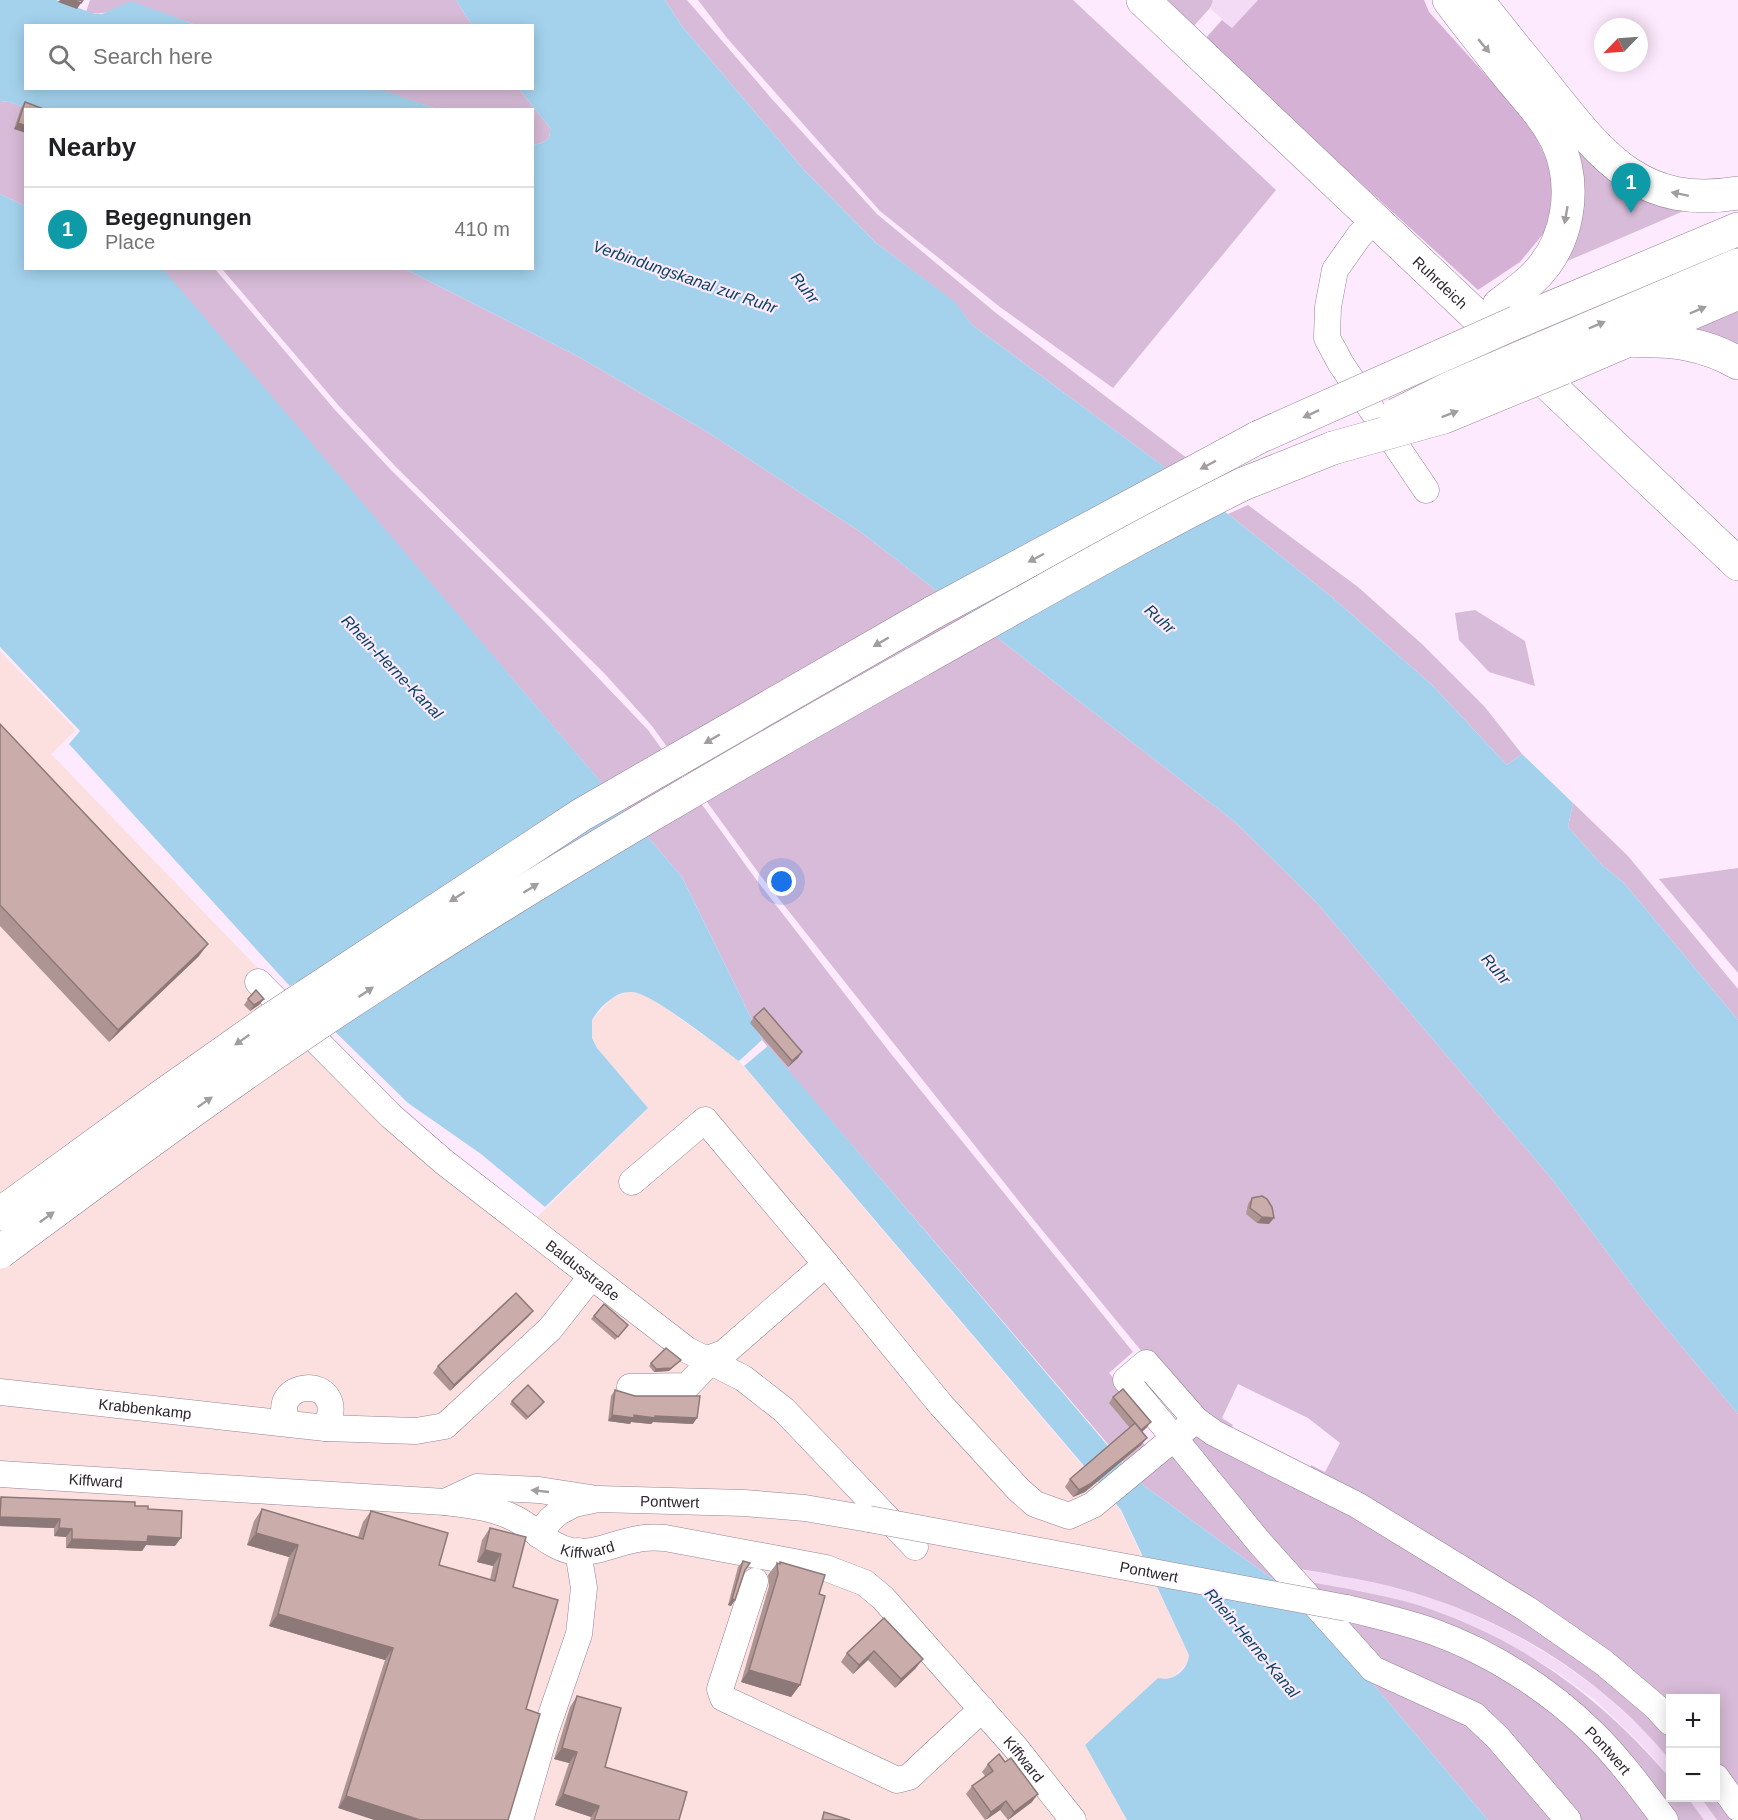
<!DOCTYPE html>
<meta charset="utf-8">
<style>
:root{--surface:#fff;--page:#f6f6f6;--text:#202124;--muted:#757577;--line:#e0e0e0;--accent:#b45309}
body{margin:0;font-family:Arial,sans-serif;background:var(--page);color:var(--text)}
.controls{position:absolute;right:18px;bottom:18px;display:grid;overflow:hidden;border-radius:0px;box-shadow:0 3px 15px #0003}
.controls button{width:54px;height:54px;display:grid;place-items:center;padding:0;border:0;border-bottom:2px solid var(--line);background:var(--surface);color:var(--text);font:30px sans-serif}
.compass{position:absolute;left:1594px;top:18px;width:54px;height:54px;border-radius:50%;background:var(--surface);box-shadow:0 3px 15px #0003;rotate:245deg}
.you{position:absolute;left:782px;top:882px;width:21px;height:21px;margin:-15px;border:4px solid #fff;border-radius:50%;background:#1a73e8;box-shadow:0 0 0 9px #1a73e833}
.badge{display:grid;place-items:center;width:39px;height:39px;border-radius:50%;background:var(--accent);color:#fff;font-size:20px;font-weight:700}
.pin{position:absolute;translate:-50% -50px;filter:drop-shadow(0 2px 3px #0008)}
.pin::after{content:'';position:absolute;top:32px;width:21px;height:18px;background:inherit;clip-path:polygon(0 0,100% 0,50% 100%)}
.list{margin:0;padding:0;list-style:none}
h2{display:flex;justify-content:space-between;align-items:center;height:78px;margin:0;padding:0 24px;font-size:26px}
h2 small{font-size:20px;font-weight:400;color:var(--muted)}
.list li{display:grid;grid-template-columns:39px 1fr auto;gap:18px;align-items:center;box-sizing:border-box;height:84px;padding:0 24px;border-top:2px solid var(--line)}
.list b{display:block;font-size:22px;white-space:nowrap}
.list p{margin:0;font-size:20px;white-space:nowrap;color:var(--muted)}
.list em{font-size:20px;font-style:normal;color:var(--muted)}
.icon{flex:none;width:33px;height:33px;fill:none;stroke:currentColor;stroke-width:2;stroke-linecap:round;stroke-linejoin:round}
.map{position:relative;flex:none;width:1738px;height:1820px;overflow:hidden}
.search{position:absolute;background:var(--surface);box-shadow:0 3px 15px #0003;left:24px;top:24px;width:510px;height:66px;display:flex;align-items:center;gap:15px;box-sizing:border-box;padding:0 21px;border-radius:0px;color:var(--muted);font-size:22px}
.panel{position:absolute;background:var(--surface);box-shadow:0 3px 15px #0003;left:24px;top:108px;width:510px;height:162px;border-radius:0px}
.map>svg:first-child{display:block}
.built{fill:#f4dbf5}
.industrial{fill:#fbe0df}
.green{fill:#d7bbd8}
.forest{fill:#d5b2d5}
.water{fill:#a4d2ed}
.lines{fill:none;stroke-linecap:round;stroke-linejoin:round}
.minor-casing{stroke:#958395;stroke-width:27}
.major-casing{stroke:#958395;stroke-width:34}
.highway-casing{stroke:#958395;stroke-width:34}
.minor{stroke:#fff;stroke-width:26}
.major{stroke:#fff;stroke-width:33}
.highway{stroke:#fff;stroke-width:33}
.minor-bridge-casing{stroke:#958395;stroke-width:27;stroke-linecap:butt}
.highway-bridge-casing{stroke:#958395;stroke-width:34;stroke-linecap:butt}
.minor-bridge{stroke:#fff;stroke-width:26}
.highway-bridge{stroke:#fff;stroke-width:33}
.wall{fill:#ae9593}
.shaded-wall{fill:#8d7978}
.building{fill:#caadab;stroke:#8d7978;stroke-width:1.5}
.oneway{fill:#a19da1}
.labels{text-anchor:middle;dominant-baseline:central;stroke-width:4.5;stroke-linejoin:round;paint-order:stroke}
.street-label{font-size:15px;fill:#2e262e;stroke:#feeafe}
.water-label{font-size:16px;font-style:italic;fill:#074460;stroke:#feeafe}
</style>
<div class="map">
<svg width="1738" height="1820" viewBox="0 0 1738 1820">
<rect width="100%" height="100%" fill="#feeafe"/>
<g class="built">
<path d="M1212,0h46l-26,28 -22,-20z"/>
<path d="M1294,1569l68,10 56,13 52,21 42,20 47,28 43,31 49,45 19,23v18l-28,-33 -47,-45 -40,-29 -46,-27 -42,-20 -50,-19 -56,-14 -60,-10z"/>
<path d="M1688,1798h13l16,22h-13z"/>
</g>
<path class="industrial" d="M0,651l76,79 -25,24 287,297 55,61 139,110 116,-114 -51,-60 -5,-10v-18l20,-22 18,-7 19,5 90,65 381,449 69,145v6l-15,16 -12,2 -77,66 42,75h-1127z"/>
<g class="green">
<path d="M90,0h366l16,25h-276l-65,-23c-15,7 -27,15 -45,10z"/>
<path d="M665,0h22l84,98 106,116 119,99 192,146 -21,10 -196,-145 -17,-22 -79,-60 -70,-71 -124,-146z"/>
<path d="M698,0h375l203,190 -163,198 -113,-81 -120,-96 -153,-173z"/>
<path d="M1161,0h51l1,1 -3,7 -18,20z"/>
<path d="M376,89h143l31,39c1,13 -6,15 -17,17l-1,-35 -95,-1z"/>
<path d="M0,101l10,1 19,7 -3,1 -1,96 -25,-12z"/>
<path d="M1564,136l122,74 -130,56z"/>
<path d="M162,269h53l120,141 56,60 151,149 106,111 107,148 133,172 245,302 -24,21 10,11 -3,3 33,39 -12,10 24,27 12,-8 6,5 10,-8 -2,-5 3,-9 7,-4 7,1 151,74 169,104 76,52 51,43 10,12 9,18v22c-81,-99 -204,-165 -331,-184 -14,-3 -30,-6 -45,-7l8,12c38,6 78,13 116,24 102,33 183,92 252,173v20h18l16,22h-30c-24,-31 -47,-63 -75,-92 -56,-58 -131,-96 -207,-118 -25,-7 -51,-12 -76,-17 5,7 16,23 24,27 11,5 36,7 49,11 43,11 84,29 121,52 57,34 100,85 140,137h-162l-185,-219 -160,-116 -381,-445 -80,-163z"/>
<path d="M222,269h183l174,88 130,76 153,100 373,289 81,80 235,276 96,127 91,109v386l-22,-31v-71h-46v17l-359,-247v-3l14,7 15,-29 -32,-25 -70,-34 -16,34 11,7 -2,4 -50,-33 -43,-49 -105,-128 -273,-344 -108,-149 -48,-53 -209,-207 -56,-60z"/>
<path d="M1738,305v48l-57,-24z"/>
<path d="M1248,505l110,82 65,58 61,61 38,48 -15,11 -75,-80 -99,-87 -105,-84z"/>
<path d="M1475,610l50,31 10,45 -46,-14 -30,-32 -4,-27z"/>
<path d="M1573,803l55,53 110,133v31l-114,-137 -22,-18 -34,-38z"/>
<path d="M1738,868v105l-79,-94z"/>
<path d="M1701,1798h15l22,22h-21z"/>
</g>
<path class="forest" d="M1258,0h166l5,12 101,112 24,52 -6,52 -28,34 -42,28 -274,-250 18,-20 10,8z"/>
<g class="water">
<path d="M0,0h56l39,14h7l29,-13 65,24 -170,1v62h350l61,21h-408l-19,-7 -10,-1z"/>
<path d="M456,0h209l16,25 124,146 70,71 80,60 16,22 257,190 105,84 99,87 75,80 15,-11 51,49 -5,24 34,38 22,18 114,137v394l-91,-109 -96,-127 -235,-276 -81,-80 -373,-289 -153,-100 -130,-76 -174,-88 127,-1 1,-123c11,-2 18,-4 17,-17l-31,-39 13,-1v-62l-60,-1z"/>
<path d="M0,194l25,12 1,62 137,1 519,608 80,163 -23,21c-20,-14 -88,-69 -107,-69 -17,-1 -32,15 -40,28v18l5,10 51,60 -103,99 -64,-53 -73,-51 -92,-90 -20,-31 -6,4 -4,-4 -217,-238 11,-13 -80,-84z"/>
<path d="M768,1046l346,407 -24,20 -346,-407z"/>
<path d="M1120,1460l23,25 160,116 185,219h-361l-42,-75 73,-67c15,4 30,-8 31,-23l-68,-145 -25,-30z"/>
</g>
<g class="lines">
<g class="minor-casing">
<g id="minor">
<path d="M1374,220l-15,16 -24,34 -7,37 -1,31 14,26 85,126"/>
<path id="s1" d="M258,982l133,134 53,46 243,188 56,28 41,32 131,137"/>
<path d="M632,1182l73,-62 121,144 115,141 78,85 16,14 34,12 24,-11 81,-67 85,104 114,127 101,46 24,23 70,82"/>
<path d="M705,1360l19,-7 102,-89"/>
<path d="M630,1387l57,-1 23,-24"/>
<path id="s2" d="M0,1392l289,32 37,4c25,-57 -63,-48 -37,-4"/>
<path d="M1196,1420l-22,18 -48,-58 20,-17 50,57 18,13 143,72 170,104 76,53 52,44 15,16"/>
<path d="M326,1428l90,3 29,-5 105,-97 41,-52"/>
<path id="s3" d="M0,1474l445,28c24,3 48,5 71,17 19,10 33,27 55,32 22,4 41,-7 62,-11 11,-3 21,-3 32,-2l161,30 39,15 18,15 132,149 58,73"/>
<path d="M445,1502l32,-15 62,3 52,8"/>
<path id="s4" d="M539,1535l11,-15 9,-8 15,-8 24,-5 146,4 61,5 64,11"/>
<path d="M755,1581l-35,108 3,9 174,82 12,-3 73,-68"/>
<path id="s5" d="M1346,1608c30,7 60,14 88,24 58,21 114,57 158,100 27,26 50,58 73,88"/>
<path d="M1716,1777l22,31"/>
<path d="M520,1820l25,-87 34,-99 5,-46 -6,-37"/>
</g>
</g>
<g class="major-casing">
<g id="major">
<path id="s6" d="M1143,0l595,564"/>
</g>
</g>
<g class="highway-casing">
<g id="highway">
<path d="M1449,0c20,27 41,53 62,79 16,19 35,39 46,62 21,46 12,104 -26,139 -10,9 -21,17 -32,25"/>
<path d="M1477,0c24,31 48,60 72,90 54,68 93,119 189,103"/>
<path d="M1517,322l221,-93"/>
<path d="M1636,341c38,-1 69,3 102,22"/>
<path d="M1543,348l195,-83"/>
<path d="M1563,368l175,-75"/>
<path d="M1243,484l90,-36"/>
<path d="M932,613l327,-176"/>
</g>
</g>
<use href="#minor" class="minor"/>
<use href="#major" class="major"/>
<use href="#highway" class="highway"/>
<g class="minor-bridge-casing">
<g id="minor-bridge">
<path id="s7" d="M869,1519l477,89"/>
</g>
</g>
<g class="highway-bridge-casing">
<g id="highway-bridge">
<path d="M1396,415l52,-26 95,-41"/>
<path d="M1259,437l258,-115"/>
<path d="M1333,448l111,-31 119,-49"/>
<path d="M0,1214l162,-118 105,-74 314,-207 351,-202"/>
<path d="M0,1252c128,-95 256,-190 390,-276 173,-112 351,-215 531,-316 107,-60 213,-122 322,-176"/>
</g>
</g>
<use href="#minor-bridge" class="minor-bridge"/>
<use href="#highway-bridge" class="highway-bridge"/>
</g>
<g class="wall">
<path d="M25,102l1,31 -12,-4 7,-21z"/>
<path d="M0,724l199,232 -90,86 -109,-116z"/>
<path d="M248,999l11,6 -9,6 -6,-6z"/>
<path d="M754,1017l48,35 -4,6 -10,9 -38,-44z"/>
<path d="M1252,1198l17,26 -12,-1 -11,-9 2,-10z"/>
<path d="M604,1304l24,21 -13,15 -24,-21z"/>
<path d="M533,1311l-5,6 -78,74 -17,-18 5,-7z"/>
<path d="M681,1360l-12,11 -15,1 -5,-6 2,-3z"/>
<path d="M615,1390l78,34 -40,-2 -2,2 -20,-2 -1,2 -22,-3 3,-25z"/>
<path d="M1113,1397l38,25 -5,6 -4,4 5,6 -6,7 -56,47 -12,5 -8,-10 5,-8 60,-51 -21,-25z"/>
<path d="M512,1401l30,4 -16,15 -16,-16z"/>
<path d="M1,1497l134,9 13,3 27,37 -29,-1 -4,6 -76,-3v-11l-12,-1v-8l-54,-2v-27z"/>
<path d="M262,1509l96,28 5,-15 8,-11 68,54 51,15 3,-14 -16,-4 5,-22 8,-12 23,59 -175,221 47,-148 -116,-34 20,-69 -42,-12 7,-24z"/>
<path d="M743,1561l2,10 -14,35 -3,-1 10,-38z"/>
<path d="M780,1562l39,32 -19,91 -9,12 -50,-15 28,-96 -1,-11 9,-12 2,1z"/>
<path d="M884,1618l32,50 -21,20 -27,-28 -15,14 -12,-12 6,-9z"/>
<path d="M577,1696l28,71 74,53h-89l1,-3 -36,-12 14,-42 -15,-4 16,-52z"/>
<path d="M988,1764l44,38 -24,18 -8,-10 -15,10 -19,-26 6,-8 13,-10 -3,-4z"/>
</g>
<g class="shaded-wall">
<path d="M60,0h12l9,3 -4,6 -19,-7z"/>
<path d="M18,123l8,3v7l-12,-4z"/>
<path d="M208,944l-9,12 -90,86 9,-12z"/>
<path d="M264,999l-5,6 -9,6 4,-6z"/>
<path d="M802,1052l-4,6 -10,9 4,-6z"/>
<path d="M1262,1217l12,1 -5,6 -12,-1z"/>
<path d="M533,1311l-5,6 -78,74 4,-6z"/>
<path d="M681,1360l-12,11 -15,1 2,-3z"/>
<path d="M612,1415l43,1 42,2 -4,6 -40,-2 -2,2 -20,-2 -1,2 -22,-3z"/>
<path d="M1151,1422l-5,6 -9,8 4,-6z"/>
<path d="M1147,1438l-6,7 -56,47 -12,5 6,-7z"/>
<path d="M0,1517l60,2 -6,9 -54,-2z"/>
<path d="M59,1528l13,1 -6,8 -12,-1z"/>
<path d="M256,1533l42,12 -9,12 -42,-12z"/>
<path d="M148,1536l33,2 -6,8 -29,-1 -4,6 -76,-3 6,-9z"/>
<path d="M485,1550l16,4 -8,12 -16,-4z"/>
<path d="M732,1599l3,1 -4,6 -3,-1z"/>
<path d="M278,1614l115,34 -8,12 -116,-34z"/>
<path d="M874,1651l-6,9 -15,14 6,-9z"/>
<path d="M923,1659l-7,9 -21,20 6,-9z"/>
<path d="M749,1670l51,15 -9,12 -50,-15z"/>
<path d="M562,1748l15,4 -8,11 -15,-4z"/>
<path d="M563,1794l36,12 -8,11 -36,-12z"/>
<path d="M1038,1794l-6,8 -24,18 6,-8z"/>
<path d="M346,1796l74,24h-46l-36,-12z"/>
<path d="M1006,1801l-6,9 -14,10 5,-8z"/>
</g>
<g class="building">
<path d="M72,0h11l-2,3z"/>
<path d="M25,102l21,8h-20v16l-8,-3z"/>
<path d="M0,724l208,220 -90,86 -118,-125z"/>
<path d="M256,990l8,9 -10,6 -6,-6z"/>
<path d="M764,1008l38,44 -10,9 -38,-44z"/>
<path d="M1262,1196l5,3 5,8 2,11 -12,-1 -12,-9 2,-10z"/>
<path d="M516,1293l17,18 -79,74 -16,-19z"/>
<path d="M604,1304l24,21 -10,12 -24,-21z"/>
<path d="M666,1348l15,12 -10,8 -15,1 -5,-6z"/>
<path d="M528,1385l16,17 -16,15 -16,-16z"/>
<path d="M1123,1389l28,33 -10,8 -28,-33z"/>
<path d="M615,1390l20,6h65l-3,22 -42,-2v2l-21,-3v3l-22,-3z"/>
<path d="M1135,1423l12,15 -57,46 -11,6 -9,-11z"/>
<path d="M1,1497l134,5v4h13v3l34,2 -1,27 -33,-2 -1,6 -75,-3v-10l-13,-1 1,-9 -60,-2z"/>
<path d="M262,1509l101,30 8,-28 77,22 -9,32 56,16 6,-27 -16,-4 5,-22 36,9 -13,50 45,13 -32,109 14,5 -32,106h-88l-74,-24 47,-148 -115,-34 20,-69 -42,-12z"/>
<path d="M743,1561l7,2 -5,7 -10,30 -3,-1z"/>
<path d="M780,1562l45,13 -6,19 6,2 -25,89 -51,-15 29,-96 -1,-11 3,1z"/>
<path d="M884,1618l39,41 -22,20 -27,-28 -15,14 -12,-12z"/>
<path d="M577,1696l44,12 -16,59 82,25 -8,28h-85l5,-14 -36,-12 14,-42 -15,-4z"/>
<path d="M999,1754l6,8 6,-4 27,36 -24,18 -8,-11 -15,11 -19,-26 21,-15 -5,-7z"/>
<path d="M824,1812l26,8h-28z"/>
</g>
<defs><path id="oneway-solid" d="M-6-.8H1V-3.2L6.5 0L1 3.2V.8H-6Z" transform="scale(1.5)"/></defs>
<g class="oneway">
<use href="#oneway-solid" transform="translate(1484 46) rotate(50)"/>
<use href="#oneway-solid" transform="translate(1680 194) rotate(-168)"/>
<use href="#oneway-solid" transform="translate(1566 215) rotate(100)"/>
<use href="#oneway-solid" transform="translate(1698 310) rotate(-23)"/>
<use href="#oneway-solid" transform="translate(1597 325) rotate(-23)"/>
<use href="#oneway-solid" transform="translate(1311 414) rotate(155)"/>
<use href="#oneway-solid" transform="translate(1450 414) rotate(-21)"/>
<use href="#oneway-solid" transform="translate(1208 465) rotate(152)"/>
<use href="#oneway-solid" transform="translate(1036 558) rotate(152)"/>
<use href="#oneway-solid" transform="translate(881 642) rotate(150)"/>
<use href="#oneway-solid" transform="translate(712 739) rotate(150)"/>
<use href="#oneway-solid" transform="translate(531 888) rotate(-32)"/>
<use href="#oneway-solid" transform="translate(457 897) rotate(147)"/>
<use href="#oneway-solid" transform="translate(366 992) rotate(-34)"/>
<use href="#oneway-solid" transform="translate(242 1040) rotate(145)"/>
<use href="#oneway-solid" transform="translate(205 1102) rotate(-35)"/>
<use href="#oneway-solid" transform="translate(47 1217) rotate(-36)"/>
<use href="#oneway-solid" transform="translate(540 1491) rotate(-174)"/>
</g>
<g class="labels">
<g class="street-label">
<text stroke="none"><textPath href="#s6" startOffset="410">Ruhrdeich</textPath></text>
<text stroke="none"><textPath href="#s1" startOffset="435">Baldusstraße</textPath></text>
<text stroke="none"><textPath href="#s2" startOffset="146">Krabbenkamp</textPath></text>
<text stroke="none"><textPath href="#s3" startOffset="96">Kiffward</textPath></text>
<text stroke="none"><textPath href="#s4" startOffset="144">Pontwert</textPath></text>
<text stroke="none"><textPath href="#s3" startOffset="600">Kiffward</textPath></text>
<text stroke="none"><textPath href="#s7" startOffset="285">Pontwert</textPath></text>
<text stroke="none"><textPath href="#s5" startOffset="304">Pontwert</textPath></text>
<text stroke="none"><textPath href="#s3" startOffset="1122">Kiffward</textPath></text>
</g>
<g class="water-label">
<text transform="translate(685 277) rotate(19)">Verbindungskanal zur Ruhr</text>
<text transform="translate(805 288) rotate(52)">Ruhr</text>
<text transform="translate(1160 619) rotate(42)">Ruhr</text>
<text transform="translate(392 667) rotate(46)">Rhein-Herne-Kanal</text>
<text transform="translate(1496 969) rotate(49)">Ruhr</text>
<text transform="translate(1252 1643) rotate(50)">Rhein-Herne-Kanal</text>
</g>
</g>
</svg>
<div class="controls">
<button>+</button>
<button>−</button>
</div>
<svg class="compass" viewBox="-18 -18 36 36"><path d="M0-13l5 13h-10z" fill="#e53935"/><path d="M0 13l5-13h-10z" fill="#757577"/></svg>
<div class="you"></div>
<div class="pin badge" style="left:1631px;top:213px;background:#0f9aa8">1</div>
<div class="search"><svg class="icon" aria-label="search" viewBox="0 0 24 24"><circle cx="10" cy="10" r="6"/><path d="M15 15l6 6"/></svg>Search here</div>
<section class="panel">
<h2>Nearby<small></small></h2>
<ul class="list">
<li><span class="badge" style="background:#0f9aa8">1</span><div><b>Begegnungen</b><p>Place</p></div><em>410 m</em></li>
</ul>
</section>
</div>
